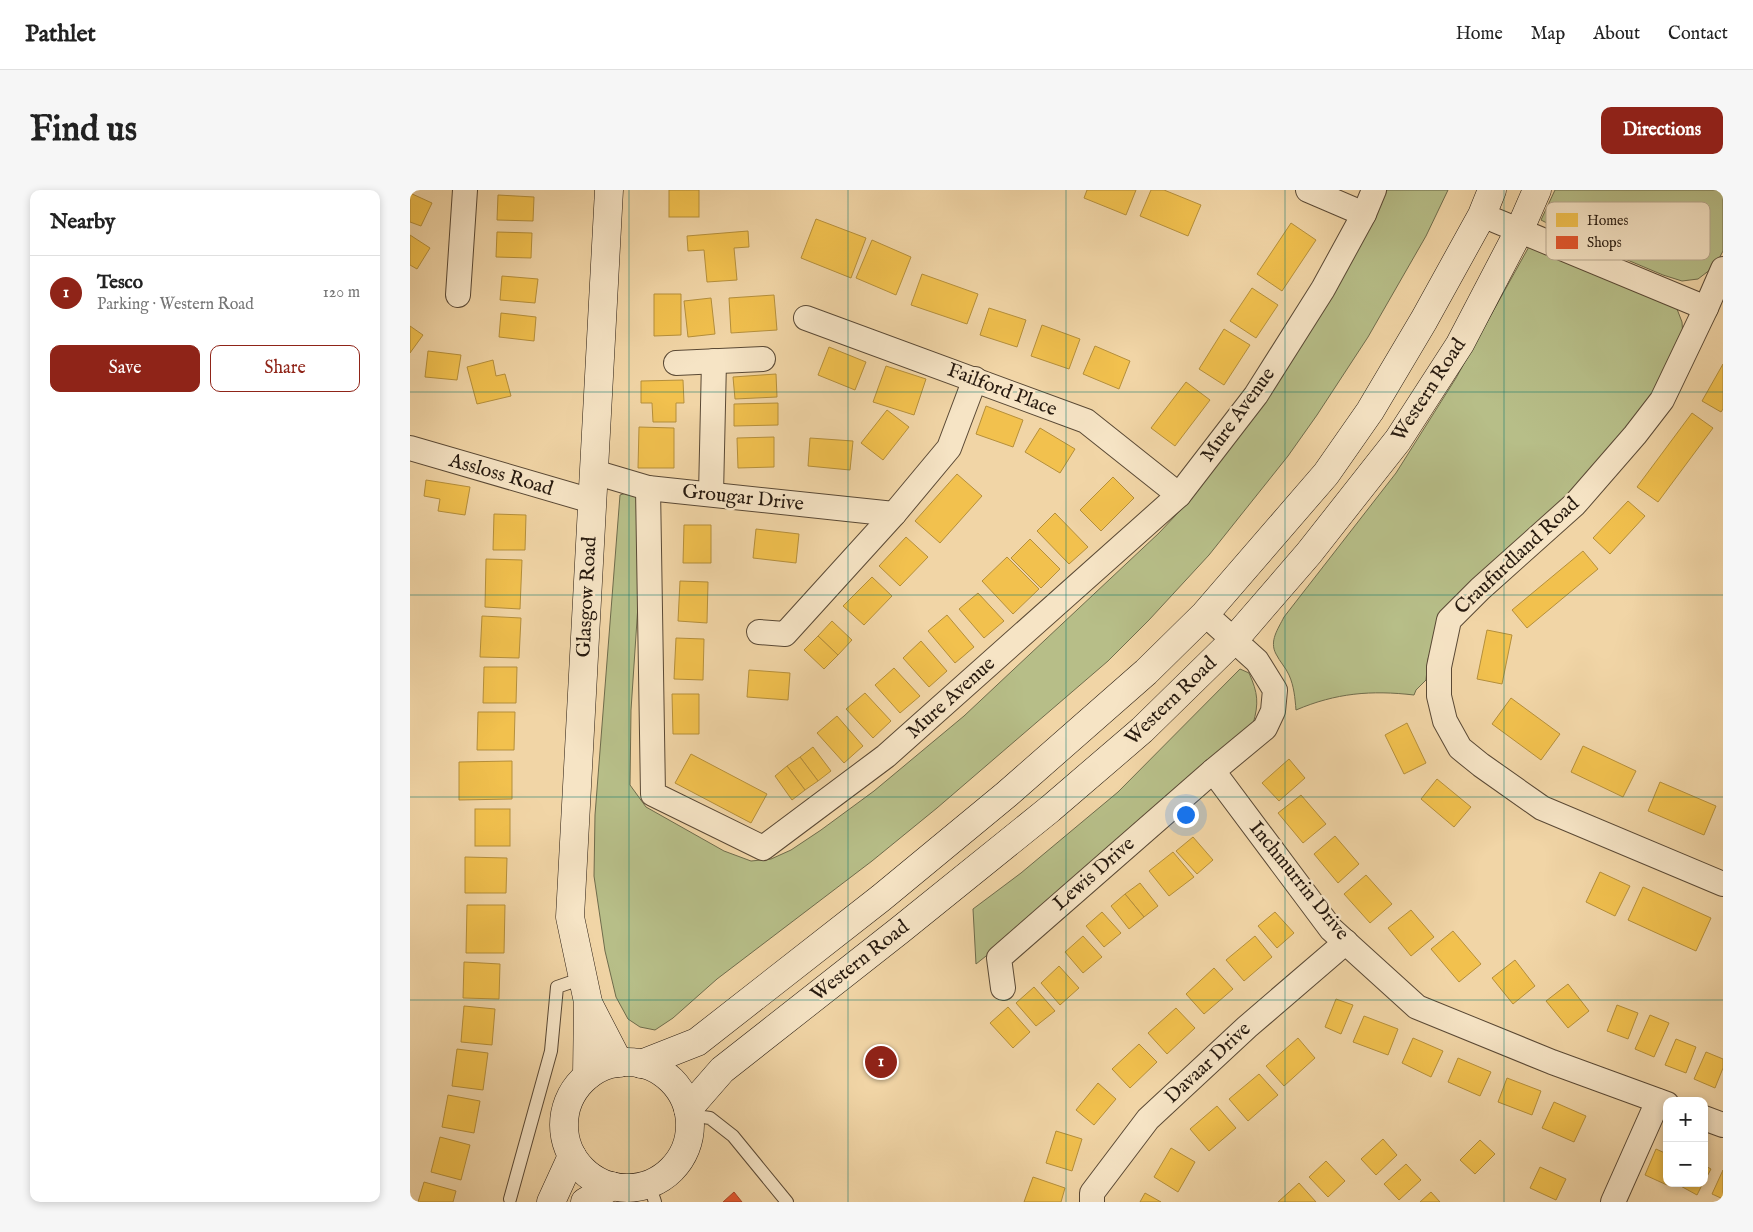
<!DOCTYPE html>
<meta charset="utf-8">
<style>
:root{--surface:#fff;--page:#f6f6f6;--text:#222;--muted:#767676;--line:#e0e0e0;--accent:#8f2418}
body{margin:0;font-family:"IM FELL English",serif;background:var(--page);color:var(--text)}
.controls{position:absolute;right:15px;bottom:15px;display:grid;overflow:hidden;border-radius:10px;box-shadow:0 2px 8px #0003}
.controls button{width:45px;height:45px;display:grid;place-items:center;padding:0;border:0;border-bottom:1px solid var(--line);background:var(--surface);color:var(--text);font:25px sans-serif}
.you{position:absolute;left:775px;top:624px;width:18px;height:18px;margin:-12px;border:4px solid #fff;border-radius:50%;background:#1a73e8;box-shadow:0 0 0 8px #1a73e833}
.badge{display:grid;place-items:center;width:32px;height:32px;border-radius:50%;background:var(--accent);color:#fff;font-size:16px;font-weight:700}
.pin{position:absolute;translate:-50% -50%;border:2px solid #fff;box-shadow:0 1px 5px #0006}
.list{margin:0;padding:0;list-style:none}
h2{display:flex;justify-content:space-between;align-items:center;height:65px;margin:0;padding:0 20px;font-size:21px}
h2 small{font-size:16px;font-weight:400;color:var(--muted)}
.list li{display:grid;grid-template-columns:32px 1fr auto;gap:15px;align-items:center;box-sizing:border-box;height:75px;padding:0 20px;border-top:1px solid var(--line)}
.list b{display:block;font-size:19px;white-space:nowrap}
.list p{margin:0;font-size:16px;white-space:nowrap;color:var(--muted)}
.list em{font-size:16px;font-style:normal;color:var(--muted)}
.actions{display:flex;gap:10px;padding:15px 20px}
.actions a{flex:1;padding:11px 0;border:1px solid var(--accent);border-radius:10px;text-align:center;font-size:18px;color:var(--accent)}
.actions .main{background:var(--accent);color:#fff}
.map{position:relative;flex:none;width:1313px;height:1012px;overflow:hidden;border-radius:10px}
header{display:flex;align-items:center;gap:30px;box-sizing:border-box;height:70px;padding:0 25px;background:var(--surface);border-bottom:1px solid var(--line)}
header strong{font-size:24px}
nav{display:flex;gap:28px;margin-inline-start:auto;font-size:18px}
.intro{display:flex;align-items:center;justify-content:space-between;box-sizing:border-box;height:120px;padding:0 30px}
h1{margin:0;font-size:35px}
.button{padding:12px 22px;border-radius:10px;background:var(--accent);color:#fff;font-size:18px;font-weight:700}
main{display:flex;gap:30px;padding:0 30px}
aside{flex:1;background:var(--surface);border-radius:10px;box-shadow:0 2px 8px #0003}
.map>svg:first-child{display:block}
.green{fill:#b7be88;stroke:#6f6c4c}
.homes{fill:#f2c14e;stroke:#b58f3b}
.shops{fill:#e4572e;stroke:#ab4525}
.lines{fill:none;stroke-linecap:round;stroke-linejoin:round}
.service-casing{stroke:#5a4935;stroke-width:14}
.minor-casing{stroke:#5a4935;stroke-width:26}
.secondary-casing{stroke:#271a0f;stroke-width:29}
.service{stroke:#f6e4c5;stroke-width:12}
.minor{stroke:#f6e4c5;stroke-width:24}
.secondary{stroke:#f6e4c5;stroke-width:28}
.grid{fill:none;stroke:#0f766e;stroke-width:1;stroke-opacity:0.55}
.labels{text-anchor:middle;dominant-baseline:central;stroke-width:5;stroke-linejoin:round;paint-order:stroke}
.street-label{font-size:20px;fill:#271a0f;stroke:#f6e4c5}
.key{fill:#f6e4c5;stroke:#b8a78e;stroke-width:1}
.key-label{font-size:14px;fill:#271a0f}
</style>
<header>
<strong>Pathlet</strong>
<nav><a>Home</a><a>Map</a><a>About</a><a>Contact</a></nav>
</header>
<div class="intro"><h1>Find us</h1><a class="button">Directions</a></div>
<main>
<aside>
<h2>Nearby<small></small></h2>
<ul class="list">
<li><span class="badge">1</span><div><b>Tesco</b><p>Parking · Western Road</p></div><em>120 m</em></li>
</ul>
<div class="actions"><a class="main">Save</a><a>Share</a></div>
</aside>
<div class="map">
<svg width="1313" height="1012" viewBox="0 0 1313 1012">
<rect width="100%" height="100%" fill="#f1d5a6"/>
<filter id="stains"><feTurbulence type="fractalNoise" baseFrequency=".004" numOctaves="4"/><feColorMatrix values="0 0 0 0 .2 0 0 0 0 .09 0 0 0 0 .02 0 0 0 .5 -.17"/></filter>
<radialGradient id="worn" r=".72"><stop offset=".6" stop-color="#630" stop-opacity="0"/><stop offset="1" stop-color="#630" stop-opacity=".3"/></radialGradient>
<g class="green">
<path d="M977,0h61l-22,46 -58,101 -51,78 -29,41 -79,99 -60,65 -41,41 -171,147 -65,53 -155,118 -44,39 -18,12 -15,-3 -12,-8 -12,-22 -11,-46 -11,-75 1,-61 25,-320 6,-2 10,2 6,50 -11,165 -1,75 16,22 78,44 27,10 20,-2 20,-9 30,-20 53,-39 90,-75 195,-183 34,-36 56,-74 52,-77 38,-62z"/>
<path d="M1145,0h168v61l-8,15 -17,13 -16,2 -19,-6 -83,-35 -39,-20z"/>
<path d="M1121,53l137,58 9,8 5,13 1,16 -28,51 -18,25 -50,62 -152,160 -7,23 -2,21 -10,10 -2,5c-43,-5 -78,-2 -118,15 -1,-12 -2,-24 -7,-35 -3,-7 -9,-13 -13,-21 -7,-13 2,-25 8,-37l112,-144 60,-95z"/>
<path d="M830,479l9,4c9,20 10,30 4,51l-233,205 -44,35 -3,-55 48,-36 97,-81z"/>
</g>
<g class="homes">
<rect x="259" y="0" width="30" height="27"/>
<path d="M677,0h49l-10,25 -42,-17z"/>
<path d="M741,0h13l37,15 -13,31 -48,-20z"/>
<path d="M0,3l22,10 -11,23 -11,-4z"/>
<path d="M88,5l36,2 -1,24 -36,-1z"/>
<path d="M406,29l50,19 -15,40 -50,-20z"/>
<path d="M881,33l25,17 -34,51 -25,-17z"/>
<path d="M338,41l1,16 -15,1 3,32 -30,2 -3,-32 -16,1 -1,-15z"/>
<path d="M87,42l35,1 -1,25 -35,-1z"/>
<path d="M0,45l20,13 -13,21 -7,-4z"/>
<path d="M462,50l39,17 -15,38 -40,-17z"/>
<path d="M512,84l56,20 -11,30 -56,-19z"/>
<path d="M92,86l36,3 -3,24 -35,-3z"/>
<path d="M842,98l26,17 -22,33 -26,-17z"/>
<path d="M244,104h27v41l-27,1z"/>
<path d="M364,105l3,35 -46,3 -2,-35z"/>
<path d="M301,108l4,36 -27,3 -4,-36z"/>
<path d="M579,118l37,12 -9,27 -37,-12z"/>
<path d="M91,123l35,4 -2,24 -35,-4z"/>
<path d="M632,135l38,14 -11,30 -38,-13z"/>
<path d="M0,136l13,9 -13,18z"/>
<path d="M814,139l26,16 -26,40 -25,-16z"/>
<path d="M685,156l35,15 -11,28 -36,-15z"/>
<path d="M419,157l37,15 -11,28 -37,-15z"/>
<path d="M18,161l33,4 -4,25 -32,-3z"/>
<path d="M83,170l3,16 9,-2 6,22 -34,8 -10,-37z"/>
<path d="M1313,174v45l-2,3 -19,-11z"/>
<path d="M476,176l40,13 -12,36 -41,-13z"/>
<path d="M366,184l1,23 -42,2 -2,-22z"/>
<path d="M273,190l1,23h-8v19h-23l-1,-19h-11v-22z"/>
<path d="M776,192l24,18 -35,46 -24,-18z"/>
<path d="M368,213v22l-44,1v-22z"/>
<path d="M576,216l37,14 -10,27 -37,-13z"/>
<path d="M477,220l22,17 -26,33 -22,-17z"/>
<path d="M1282,223l21,15 -55,74 -21,-15z"/>
<path d="M229,237l35,1v40h-36z"/>
<path d="M630,238l35,21 -15,24 -35,-21z"/>
<path d="M364,247v30l-36,1 -1,-30z"/>
<path d="M400,248l43,3 -3,29 -42,-4z"/>
<path d="M547,284l25,22 -42,47 -25,-22z"/>
<path d="M703,287l21,21 -33,33 -21,-21z"/>
<path d="M16,290l44,7 -5,28 -27,-4 2,-12 -16,-3z"/>
<path d="M1218,311l17,15 -35,38 -17,-16z"/>
<path d="M645,323l33,34 -19,17 -32,-33z"/>
<path d="M84,324l32,1 -1,35h-32z"/>
<path d="M274,335h27v38h-28z"/>
<path d="M346,339l43,5 -3,29 -43,-5z"/>
<path d="M496,347l22,20 -28,29 -21,-20z"/>
<path d="M620,349l30,30 -19,19 -30,-30z"/>
<path d="M1173,361l15,18 -71,59 -15,-18z"/>
<path d="M597,367l32,32 -26,25 -31,-33z"/>
<path d="M76,369l36,1 -2,49 -35,-2z"/>
<path d="M462,387l20,19 -28,29 -21,-19z"/>
<path d="M270,391l28,1 -1,41 -29,-2z"/>
<path d="M568,403l26,28 -20,17 -25,-29z"/>
<path d="M537,425l27,32 -19,16 -27,-32z"/>
<path d="M72,426l39,2 -2,40 -39,-1z"/>
<path d="M422,431l20,19 -14,15 -20,-19z"/>
<path d="M1077,440l25,5 -10,49 -25,-5z"/>
<path d="M408,446l20,19 -14,14 -20,-19z"/>
<path d="M266,448l28,1 -1,41 -29,-1z"/>
<path d="M511,451l26,30 -18,16 -26,-29z"/>
<path d="M74,477h33l-1,36h-33z"/>
<path d="M484,478l26,28 -20,17 -25,-28z"/>
<path d="M339,480l41,3 -2,27 -41,-3z"/>
<path d="M455,503l26,28 -18,17 -27,-29z"/>
<path d="M262,504h27v40h-26z"/>
<path d="M1101,508l49,36 -19,26 -49,-36z"/>
<path d="M68,522h37l-1,38h-37z"/>
<path d="M427,526l26,30 -19,17 -27,-30z"/>
<path d="M997,533l19,40 -22,11 -19,-39z"/>
<path d="M1173,556l53,25 -13,26 -52,-25z"/>
<path d="M403,557l18,24 -13,10 -18,-24z"/>
<path d="M281,564l76,40 -16,29 -76,-40z"/>
<path d="M390,567l18,24 -13,9 -18,-24z"/>
<path d="M879,569l16,19 -26,23 -17,-18z"/>
<path d="M102,571v38l-53,1v-38z"/>
<path d="M377,576l18,24 -13,10 -17,-24z"/>
<path d="M1027,589l34,28 -17,20 -33,-28z"/>
<path d="M1250,592l56,24 -12,29 -56,-24z"/>
<path d="M891,605l25,29 -23,19 -25,-30z"/>
<rect x="65" y="619" width="35" height="37"/>
<path d="M925,646l24,28 -21,19 -24,-29z"/>
<path d="M783,647l20,23 -16,14 -21,-23z"/>
<path d="M763,662l21,25 -25,19 -20,-25z"/>
<path d="M55,667l42,1 -1,35h-41z"/>
<path d="M1190,682l30,14 -15,30 -29,-14z"/>
<path d="M956,685l26,29 -22,19 -26,-29z"/>
<path d="M730,693l18,23 -14,11 -19,-23z"/>
<path d="M1233,697l68,31 -15,33 -68,-31z"/>
<path d="M715,704l19,23 -15,12 -18,-23z"/>
<path d="M57,715h38l-1,48h-38z"/>
<path d="M1001,720l23,27 -23,19 -23,-28z"/>
<path d="M692,722l19,21 -17,14 -18,-21z"/>
<path d="M865,722l19,21 -17,15 -19,-22z"/>
<path d="M1043,741l28,33 -22,18 -28,-33z"/>
<path d="M673,746l19,21 -19,16 -18,-21z"/>
<path d="M845,746l17,21 -28,24 -18,-21z"/>
<path d="M1105,770l20,26 -22,18 -21,-26z"/>
<path d="M54,772l36,2 -1,35 -36,-1z"/>
<path d="M649,776l20,22 -19,17 -19,-22z"/>
<path d="M804,778l19,21 -29,25 -18,-20z"/>
<path d="M1158,794l21,27 -21,17 -22,-27z"/>
<path d="M624,797l21,24 -19,15 -20,-23z"/>
<path d="M926,809l17,6 -12,29 -16,-7z"/>
<path d="M1207,815l21,8 -10,26 -21,-8z"/>
<path d="M54,816l31,3 -3,36 -31,-3z"/>
<path d="M598,817l22,25 -17,16 -23,-25z"/>
<path d="M766,818l19,20 -28,26 -19,-21z"/>
<path d="M1240,825l19,8 -15,34 -19,-8z"/>
<path d="M954,826l34,13 -10,26 -35,-13z"/>
<path d="M888,848l17,20 -31,28 -18,-20z"/>
<path d="M1003,848l30,13 -12,26 -29,-14z"/>
<path d="M1266,849l20,8 -10,26 -21,-8z"/>
<path d="M729,854l18,18 -27,26 -18,-19z"/>
<path d="M47,859l31,4 -5,37 -31,-4z"/>
<path d="M1296,862l17,7v9l-8,20 -21,-9z"/>
<path d="M1048,868l33,14 -11,24 -32,-14z"/>
<path d="M849,884l19,21 -30,26 -19,-22z"/>
<path d="M1097,888l34,13 -9,24 -34,-13z"/>
<path d="M688,893l18,16 -22,26 -18,-15z"/>
<path d="M38,905l32,6 -6,32 -32,-6z"/>
<path d="M1144,912l32,14 -12,26 -32,-14z"/>
<path d="M807,916l19,22 -27,23 -19,-22z"/>
<path d="M646,941l26,8 -10,32 -26,-8z"/>
<path d="M30,947l30,8 -9,35 -30,-8z"/>
<path d="M973,949l14,16 -21,20 -15,-16z"/>
<path d="M1070,950l15,14 -20,20 -15,-14z"/>
<path d="M761,958l24,14 -17,30 -24,-15z"/>
<path d="M1246,959l11,5v31l-22,-10z"/>
<path d="M916,971l19,20 -17,16 -19,-20z"/>
<path d="M996,974l15,16 -22,20 -15,-16z"/>
<path d="M1294,975l7,4 -7,13z"/>
<path d="M1130,977l26,12 -10,21 -26,-12z"/>
<path d="M1313,980v29l-11,-5z"/>
<path d="M623,987l32,11 -4,14h-37z"/>
<path d="M14,992l32,9 -3,11h-35z"/>
<path d="M889,993l17,19h-38z"/>
<path d="M1268,993h25l-6,12 -20,-11z"/>
<path d="M1021,1002l9,10h-20z"/>
<path d="M735,1003l16,9h-21z"/>
</g>
<path class="shops" d="M324,1002l8,10h-19z"/>
<g class="lines">
<g class="service-casing">
<g id="service">
<path d="M279,925l21,3 23,18 54,66"/>
<path d="M239,994l6,18"/>
<path d="M100,1009l41,-148 6,-64 26,-9"/>
</g>
</g>
<g class="minor-casing">
<g id="minor">
<path d="M898,0l56,24"/>
<path d="M1072,25l224,93 17,-39"/>
<path d="M48,105l7,-105"/>
<path d="M1296,118l-44,92 -27,35 -60,69 -95,85 -31,31 -10,47v29l6,25 15,27 21,17 61,43 181,76"/>
<path d="M396,128l280,103 93,74"/>
<path d="M266,173l87,-4"/>
<path d="M0,258l182,53"/>
<path d="M184,282l54,16 246,26"/>
<path d="M238,298l5,306 110,54 123,-92 293,-261 77,-100 67,-106 41,-75 10,-24"/>
<path d="M301,304l3,-133"/>
<path d="M795,424l52,47 18,29 -2,21 -8,17 -52,43 118,158 86,78 135,55 115,42"/>
<path d="M349,442l26,2 109,-120 55,-66 26,-69"/>
<path d="M593,798l-4,-30 214,-187"/>
<path d="M1294,928l19,7"/>
<path d="M682,1012v-9l56,-74 99,-92 99,-85"/>
<path d="M1203,1012l45,-101"/>
</g>
</g>
<g class="secondary-casing">
<g id="secondary">
<path d="M179,815l30,58"/>
<circle cx="217" cy="935" r="63"/>
<path d="M231,874l56,-22 184,-144 126,-104 139,-122 59,-58 121,-140 44,-63 54,-91 58,-105 10,-25"/>
<path d="M177,886l1,-74 -18,-85 39,-727"/>
<path d="M278,919l34,-39 178,-140 150,-121 92,-79 91,-89 76,-88 89,-113 62,-96 60,-115 17,-39"/>
<path d="M141,1012l21,-46"/>
<path d="M175,1012l27,-16"/>
</g>
</g>
<use href="#service" class="service"/>
<use href="#minor" class="minor"/>
<use href="#secondary" class="secondary"/>
</g>
<path class="grid" d="M219,0v1012M438,0v1012M656,0v1012M875,0v1012M1094,0v1012M0,202h1313M0,405h1313M0,607h1313M0,810h1313"/>
<g class="labels">
<g class="street-label">
<text transform="translate(592 200) rotate(21)">Failford Place</text>
<text transform="translate(1019 200) rotate(-57)">Western Road</text>
<text transform="translate(828 225) rotate(-54)">Mure Avenue</text>
<text transform="translate(91 285) rotate(16)">Assloss Road</text>
<text transform="translate(333 308) rotate(6)">Grougar Drive</text>
<text transform="translate(1107 366) rotate(-43)">Craufurdland Road</text>
<text transform="translate(177 407) rotate(-87)">Glasgow Road</text>
<text transform="translate(541 508) rotate(-42)">Mure Avenue</text>
<text transform="translate(761 511) rotate(-44)">Western Road</text>
<text transform="translate(684 684) rotate(-41)">Lewis Drive</text>
<text transform="translate(889 691) rotate(51)">Inchmurrin Drive</text>
<text transform="translate(450 771) rotate(-38)">Western Road</text>
<text transform="translate(798 873) rotate(-43)">Davaar Drive</text>
</g>
</g>
<rect x="1136" y="12" width="164" height="58" rx="8" class="key"/>
<rect x="1146" y="23" width="22" height="14" fill="#f2c14e"/>
<rect x="1146" y="46" width="22" height="13" fill="#e4572e"/>
<g class="key-label">
<text x="1177" y="35">Homes</text>
<text x="1177" y="57">Shops</text>
</g>
<rect width="100%" height="100%" filter="url(#stains)"/>
<rect width="100%" height="100%" fill="url(#worn)"/>
</svg>
<div class="controls">
<button>+</button>
<button>−</button>
</div>
<div class="you"></div>
<div class="pin badge" style="left:471px;top:872px">1</div>
</div>
</main>
